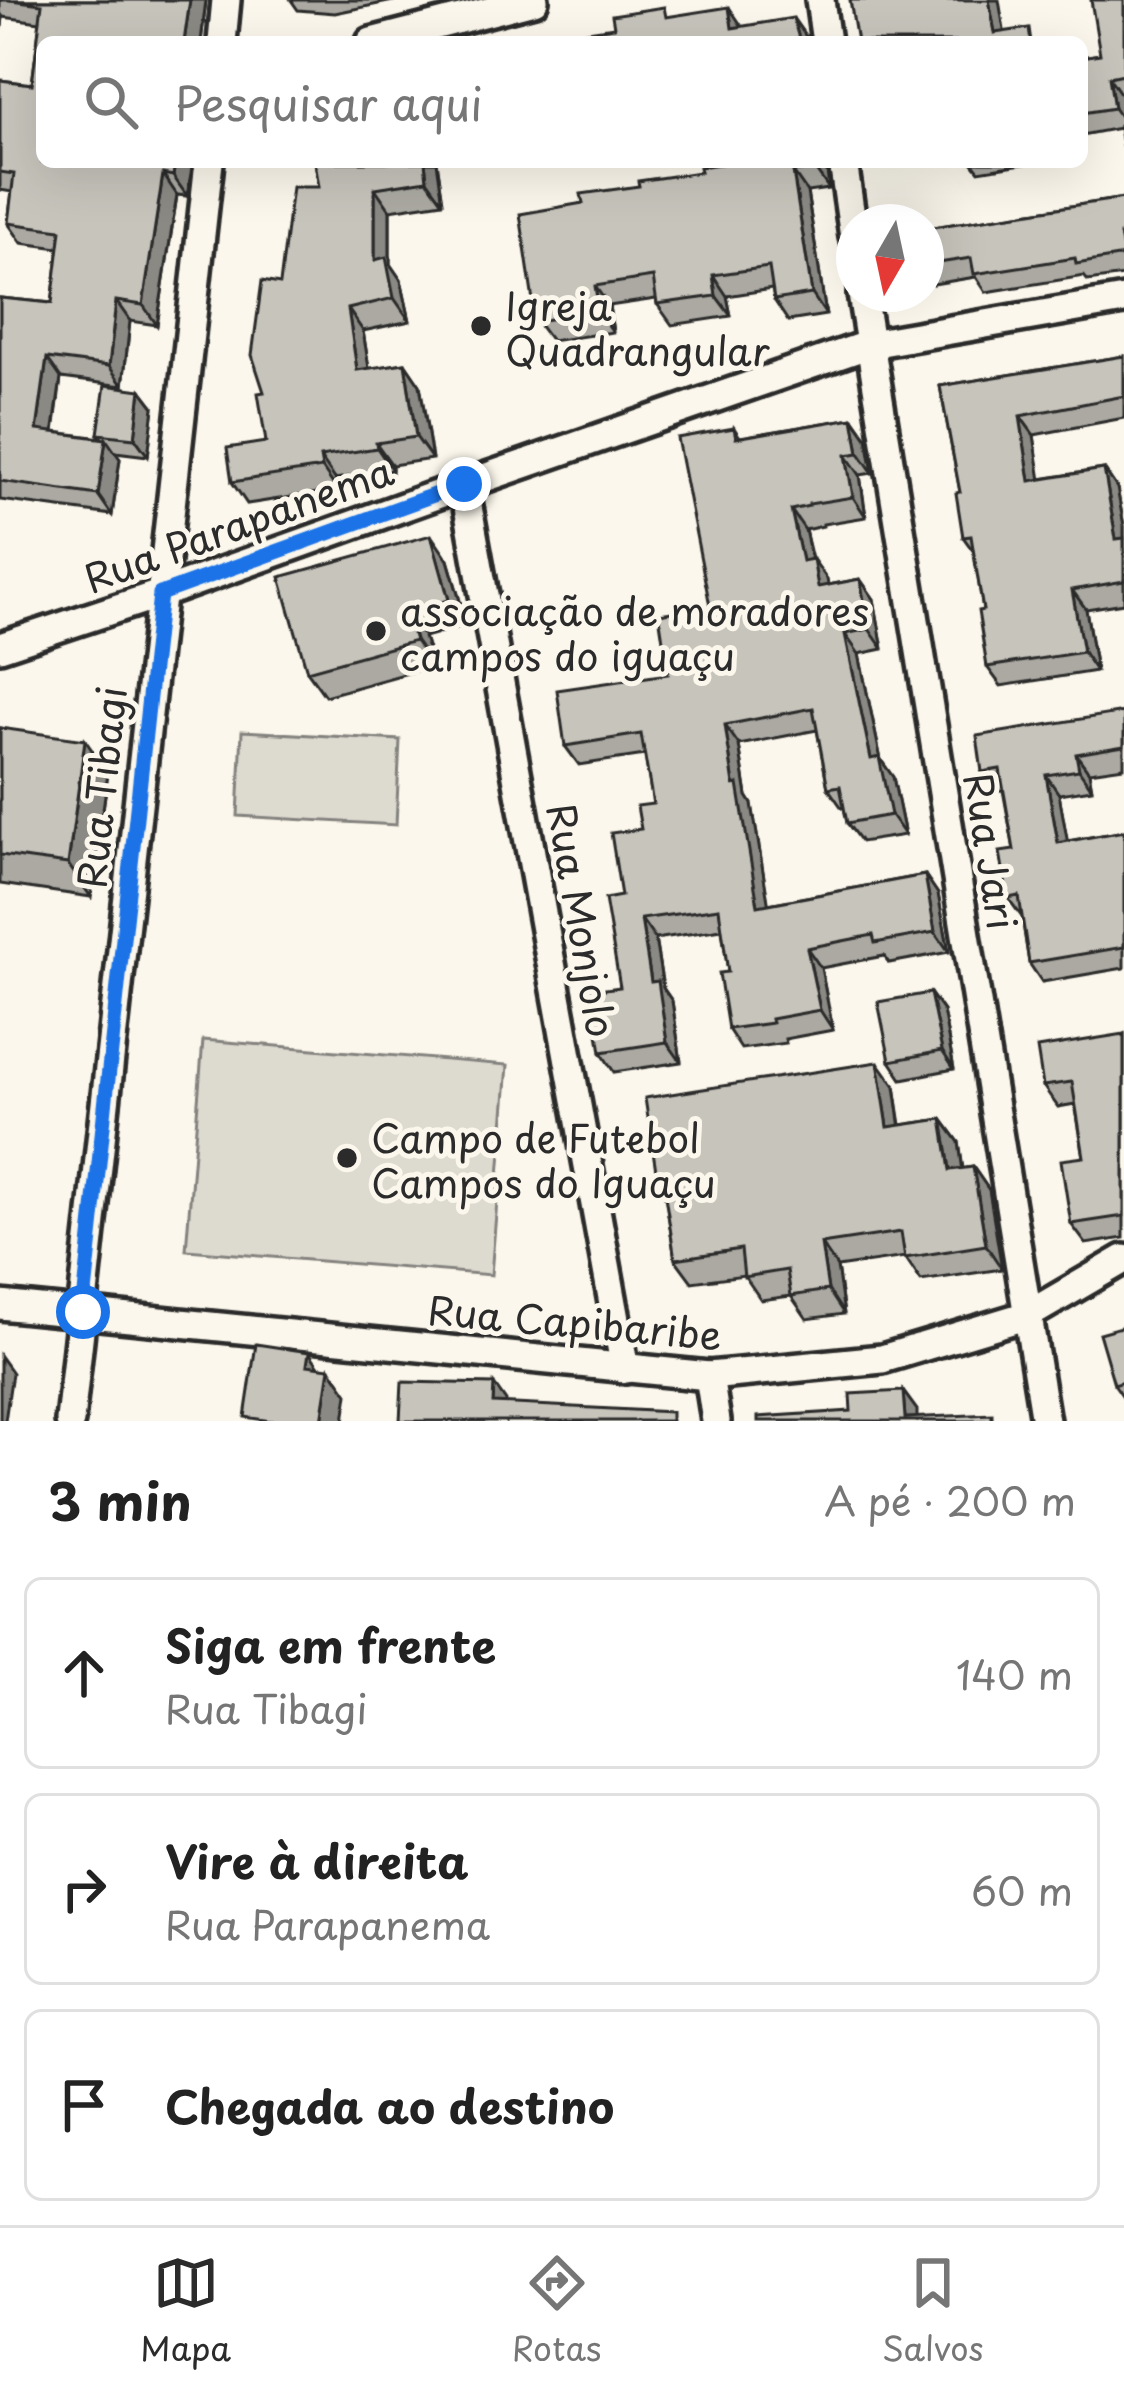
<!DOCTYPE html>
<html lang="pt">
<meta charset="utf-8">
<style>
:root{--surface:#fff;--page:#f2f2f2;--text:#222;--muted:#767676;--line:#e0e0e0;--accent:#2b2b2b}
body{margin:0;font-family:"Playpen Sans",sans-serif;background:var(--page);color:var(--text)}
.compass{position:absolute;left:836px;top:204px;width:108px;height:108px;border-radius:50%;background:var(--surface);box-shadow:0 12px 48px #0002;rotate:189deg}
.stop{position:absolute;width:36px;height:36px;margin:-27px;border:9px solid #1a73e8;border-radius:50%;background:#fff}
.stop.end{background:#1a73e8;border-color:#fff;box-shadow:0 3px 12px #0008}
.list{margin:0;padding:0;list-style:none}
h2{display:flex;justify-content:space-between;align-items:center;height:156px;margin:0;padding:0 48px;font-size:51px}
h2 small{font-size:39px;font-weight:400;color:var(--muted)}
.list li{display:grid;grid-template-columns:78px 1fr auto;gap:36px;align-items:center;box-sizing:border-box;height:192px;margin:0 24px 24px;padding:0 24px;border:3px solid var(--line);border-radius:18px}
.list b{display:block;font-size:45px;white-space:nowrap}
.list p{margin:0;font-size:39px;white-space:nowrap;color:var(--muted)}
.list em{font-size:39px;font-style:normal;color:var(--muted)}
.icon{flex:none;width:66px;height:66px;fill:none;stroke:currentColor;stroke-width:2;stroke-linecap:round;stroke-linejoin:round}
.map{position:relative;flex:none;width:1124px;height:1421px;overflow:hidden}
.search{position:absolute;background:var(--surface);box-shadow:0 12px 48px #0002;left:36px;right:36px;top:36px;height:132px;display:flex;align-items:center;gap:30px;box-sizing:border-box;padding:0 42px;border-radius:18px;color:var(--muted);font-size:45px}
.sheet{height:804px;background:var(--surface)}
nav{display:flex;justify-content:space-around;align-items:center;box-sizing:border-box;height:168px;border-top:3px solid var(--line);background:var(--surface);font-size:33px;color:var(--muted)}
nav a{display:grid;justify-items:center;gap:6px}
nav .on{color:var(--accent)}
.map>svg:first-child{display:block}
.green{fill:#dddad0;stroke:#84827e;stroke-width:3}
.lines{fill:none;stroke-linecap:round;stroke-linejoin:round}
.minor-casing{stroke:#2b2b2b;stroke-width:36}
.minor{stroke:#fbf7ec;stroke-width:27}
.wall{fill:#aba9a2;stroke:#2b2b2b;stroke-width:3}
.shaded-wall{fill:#8b8984;stroke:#2b2b2b;stroke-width:3}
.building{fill:#c7c4bc;stroke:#2b2b2b;stroke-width:3}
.route{stroke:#1a73e8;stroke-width:15}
.poi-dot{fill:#2b2b2b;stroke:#fbf7ec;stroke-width:4.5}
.labels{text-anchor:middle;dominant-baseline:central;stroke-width:10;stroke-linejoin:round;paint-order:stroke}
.poi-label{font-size:39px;fill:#2b2b2b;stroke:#fbf7ec;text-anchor:start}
.street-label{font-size:39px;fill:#2b2b2b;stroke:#fbf7ec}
</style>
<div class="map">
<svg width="1124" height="1421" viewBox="0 0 1124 1421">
<rect width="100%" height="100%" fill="#fbf7ec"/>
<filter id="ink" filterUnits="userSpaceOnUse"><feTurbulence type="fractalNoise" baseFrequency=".00833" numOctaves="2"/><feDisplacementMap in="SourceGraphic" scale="24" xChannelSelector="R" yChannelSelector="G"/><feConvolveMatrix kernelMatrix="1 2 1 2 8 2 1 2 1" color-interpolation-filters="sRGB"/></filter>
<g filter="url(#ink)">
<g class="green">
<path d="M242,731l158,9 -4,85 -158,-9z"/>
<path d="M203,1040l305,25 -17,210 -305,-25z"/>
</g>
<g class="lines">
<g class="minor-casing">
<g id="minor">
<path d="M820,0l6,42"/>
<path d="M222,42l4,-42"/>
<path d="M371,42l163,-42"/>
<path d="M843,162l11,75"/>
<path d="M862,294l183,1127"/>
<path d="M464,485l161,884"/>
<path d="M0,647l160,-53 304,-109 406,-141 254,-44"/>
<path d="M0,1305l709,71 173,-17 146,-44 96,-56"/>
<path d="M709,1376l7,45"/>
<path d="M70,1421l139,-1259"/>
</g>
</g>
<use href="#minor" class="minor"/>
</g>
<g class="wall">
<path d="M0,0h206l-5,42h-159v120h151l-6,34 -10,-1 -20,130 -27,-4 -7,65 -62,-8 -7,54 48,6 -4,-4 43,-44 13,17 -6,49 -33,-4 5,7 -8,56 -112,-15v-202l52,5 7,-55 -37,-5 -14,-20 4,-31 -12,-2v-110l32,4 8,-62 -37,-5 -3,26z"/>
<path d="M291,0h107l-63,13 -37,-3z"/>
<path d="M1124,0v96h-2l2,59 -5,-27 -37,7v-78l18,-3z"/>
<path d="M315,162h122l6,40 -53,8v54l11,16 9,41 -47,10 6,38 36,-6 15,22 12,74 -40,6v5l-57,9 2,11 -90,14 -15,-22 34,-40 -2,-50 16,-108 39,-97z"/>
<path d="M972,162h64l-57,9z"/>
<path d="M825,165l4,24 -22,3 19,123 -38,6 -14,-21 -2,-11 -45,7 4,20 -59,9 -15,-21 -1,-5 -47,7 4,26 -62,9 -15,-20 47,-118 56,-17 61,-14z"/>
<path d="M1124,198v78l-36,5 -4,-5 -98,16 -10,-15 -43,7 -7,-10v-46z"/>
<path d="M1124,356v62l-90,17 6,44 64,-10 13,19 7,38v77l-38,6 10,62 -95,15 -14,-19 -4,-57 -9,-58 -11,-15 -3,-45 -20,-106z"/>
<path d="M853,418l14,20 6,35 -13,2 6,42 -43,7v2l-18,4 7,29 15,20 1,6 32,-6 14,20 9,50 -24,5 22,106 12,17 12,58 -44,7 -14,-19 -3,-16 -2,1 -14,-20 -11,-58 -78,15 8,51 5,8 16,100 157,-29 13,19 11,58 -60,11 -5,-7 -63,12 12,62 -48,9 1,4 -45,6 -13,-20v-57l-6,-43 -67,10 8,49 9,13 9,61 -67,10 -13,-20 19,-65 1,-91 20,-67 12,-25 -8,-49 -66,10 -14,-19 103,-72 42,-68 24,-178 6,9z"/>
<path d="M448,560l19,65 -43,12 9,29 -108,30 -18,-25z"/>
<path d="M1124,712v55l-35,5 3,17 -33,5 8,47 57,-10v137l-82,14 -13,-19 -7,-46 -14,-19 6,-48 -11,-60 -8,1 -13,-19z"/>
<path d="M0,728l108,45 -17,124 -91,-13z"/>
<path d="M930,993l13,18 11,58 -52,10 -12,-18z"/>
<path d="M1124,1034v204l-38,6 -15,-20 13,-67 -9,-53 -17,3 -15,-21z"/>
<path d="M895,1086l6,39 41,-6 17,23 4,27 10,-2 16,23 13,79 -81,12 -16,-24 -68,10 7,47 -37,5 -16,-23 -30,4 -17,-25 -52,7 -17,-23 -10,-65 -7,-10z"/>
<path d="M1124,1326v72l-10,-14z"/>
</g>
<g class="shaded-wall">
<path d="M190,0h16l-5,42h-17z"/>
<path d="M989,0h10l7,42 -11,-9z"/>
<path d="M729,7l14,21h-11z"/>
<path d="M0,13l3,4 -3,26z"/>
<path d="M793,18l14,20 2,4h-9z"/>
<path d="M1109,77l13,19 2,26 -10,-14z"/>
<path d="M175,162h18l-6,34 -14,-20z"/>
<path d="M425,162h12l6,40 -16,-22z"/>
<path d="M814,162h12l3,27 -14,-20z"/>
<path d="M793,172l14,20 19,123 -14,-21z"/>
<path d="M163,174l14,21 -20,130 -14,-20z"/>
<path d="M375,188l15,22v54l11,16 9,41 -16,-23 -19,-38z"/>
<path d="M713,275l14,21 4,20 -15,-20z"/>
<path d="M595,286l14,20 4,26 -14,-20z"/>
<path d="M116,301l14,20 -7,65 -14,-20z"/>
<path d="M348,309l15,22 10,62 -16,-23z"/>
<path d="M47,358l14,20 -10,72 -14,-20z"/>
<path d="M405,363l15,22 12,74 -16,-22z"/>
<path d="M141,390l13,17 -6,49 -13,-18z"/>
<path d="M1020,416l14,19 10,65 -14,-19z"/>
<path d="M853,418l14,20 6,35 -14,-20z"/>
<path d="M106,439l14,20 -8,56 -14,-20z"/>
<path d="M376,443l16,22v5l-15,-22z"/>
<path d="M846,455l14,20 6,42 -13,-20z"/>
<path d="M320,457l15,22 2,11 -15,-22z"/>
<path d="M1104,469l13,19 7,38v24l-8,-11z"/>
<path d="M791,510l14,20 11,51 -14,-20z"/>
<path d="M431,535l17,25 19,65 -18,-25z"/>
<path d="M813,559l14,20 5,28 -14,-20z"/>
<path d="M860,579l14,20 9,50 -14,-20z"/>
<path d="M1072,590l14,19 10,62 -13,-19z"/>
<path d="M407,612l17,25 9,29 -18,-25z"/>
<path d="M845,634l14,20 22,106 12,17 12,58 -14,-20 -20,-56z"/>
<path d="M725,725l14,20 8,51 5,8 20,122 -14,-20 -24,-121z"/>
<path d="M85,740l23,33 -17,124 -23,-33z"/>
<path d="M1076,754l13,18 3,17 -13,-19z"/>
<path d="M1046,775l13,19 12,67 -13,-18z"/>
<path d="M925,875l13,19 11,58 -14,-20z"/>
<path d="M641,919l14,20 8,49 9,13 9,61 -14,-20 -16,-60z"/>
<path d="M807,948l14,20 12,62 -13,-20z"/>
<path d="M930,993l13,18 11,58 -12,-18z"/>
<path d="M878,1062l17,24 9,64 -16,-23z"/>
<path d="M942,1119l17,23 7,52 -16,-24z"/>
<path d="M973,1167l16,23 13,79 -16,-24z"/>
<path d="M821,1244l16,23 7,47 -16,-24z"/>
<path d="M309,1352l18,26 -20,-13z"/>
<path d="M0,1356l12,17 -7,48h-5z"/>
<path d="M330,1368l18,26 -4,27h-22z"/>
<path d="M494,1384l12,17 -1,20 -12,-18z"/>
<path d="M903,1391l14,19v11l-12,-3z"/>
</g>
<g class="building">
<path d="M10,0h180l-6,42h-31l-42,-5 -1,5h-68v120h133l-2,14 -10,-2 -20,131 -27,-4 -7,65 -62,-8 -10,72 69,9 -8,56 -98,-14v-183l52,5 9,-73 -53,-7 6,-49 -14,-2v-92l32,4 10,-80z"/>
<path d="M850,0h139l6,33 34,-5 2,14h-174z"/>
<path d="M1091,0h33v74l-15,3 5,31 -32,5v-56l18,-3z"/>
<path d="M664,7l2,10 63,-10 3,21 61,-10 7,24h-244l-1,-6 59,-9 -2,-12z"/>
<path d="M1124,125v30l-5,-29z"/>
<path d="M315,162h110l2,18 -52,8v72l11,-3 8,41 -46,11 9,61 48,-7 11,74 -40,6 1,5 -57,9 2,11 -90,14 -5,-34 39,-6 -8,-49 6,-1 -12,-37 10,-74 18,3 12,-97h27z"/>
<path d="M734,162h80l1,7 -22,3 19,122 -38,6 -5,-33 -56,8 3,21 -59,8 -4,-27 -58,9 4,26 -63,9 -16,-107 63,-11 -2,-9 58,-8 -1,-5 62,-9 -1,-5z"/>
<path d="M1124,198v36l-4,1 4,21 -48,8 -1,-6 -101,16 -3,-16 -45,7v-37z"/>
<path d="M1124,356v40l-104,20 10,65 74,-12 12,70 8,-1v43l-52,9 11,62 -96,15 -9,-56 5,-1 -12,-74 -8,1 -7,-44 4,-1 -20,-106z"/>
<path d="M105,385l36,5 -6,48 -37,-4z"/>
<path d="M853,418l6,35 -13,2 7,42 -44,7v2l-18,4 11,51 11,-2 5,28 42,-8 9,50 -24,5 26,125 8,-2 12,58 -44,8 -7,-37 -12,2 -15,-80 -88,17 9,60 4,-1 20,122 167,-31 10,57 -60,11 -2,-8 -66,13 13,62 -49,9 1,4 -44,6 -9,-56 9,-1 -9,-64 -78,11 10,63 7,-1 9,61 -66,10 -10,-61 29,-4 -15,-88 16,-3 -10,-63 30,-4 -4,-23 16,-2 -12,-70 -76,12 -8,-56 111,-16 -9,-60 51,-8 -33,-168 57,-10 2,10z"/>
<path d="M431,535l18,65 -42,12 8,29 -108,30 -27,-94z"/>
<path d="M1124,712v34l-48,8 3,16 -33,5 12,68 66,-12v116l-95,16 -10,-67 -11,2 -8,-46 14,-2 -14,-81 -18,3 -5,-36z"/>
<path d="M0,728l85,12 -17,124 -68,-9z"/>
<path d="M930,993l12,58 -52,10 -12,-59z"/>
<path d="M1124,1034v182l-53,8 -10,-64 23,-3 -12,-75 -29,4 -6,-38z"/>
<path d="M878,1062l10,65 54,-8 8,51 23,-3 13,78 -81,13 -4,-26 -80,12 7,46 -37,6 -4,-26 -43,7 -3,-28 -66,10 -12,-76 -5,1 -13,-86z"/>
<path d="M1124,1326v55l-10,3 -15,-51z"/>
<path d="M256,1344l53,8 -2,13 23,3 -8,53h-51l-26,-4z"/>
<path d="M402,1382l92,2 -1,19 178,9v9h-271z"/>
<path d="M903,1391l2,27 87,-4v7h-234v-4l93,-6 -1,-17z"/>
</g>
</g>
<g class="lines" filter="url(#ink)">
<path class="route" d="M83,1312l77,-718 304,-110"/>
</g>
<g class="poi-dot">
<circle cx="481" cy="326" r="12"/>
<circle cx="376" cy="631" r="12"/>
<circle cx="347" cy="1158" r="12"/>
</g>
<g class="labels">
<g class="poi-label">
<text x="505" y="304">Igreja<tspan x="505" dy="45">Quadrangular</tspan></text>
<text x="400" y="609">associação de moradores<tspan x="400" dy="45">campos do iguaçu</tspan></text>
<text x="371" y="1136">Campo de Futebol<tspan x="371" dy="45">Campos do Iguaçu</tspan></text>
</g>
<g class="street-label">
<text transform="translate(238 523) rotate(-20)">Rua Parapanema</text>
<text transform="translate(100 787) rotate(-84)">Rua Tibagi</text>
<text transform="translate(992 851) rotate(81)">Rua Jari</text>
<text transform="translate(583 920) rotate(80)">Rua Monjolo</text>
<text transform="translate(575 1321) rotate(5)">Rua Capibaribe</text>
</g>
</g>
</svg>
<svg class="compass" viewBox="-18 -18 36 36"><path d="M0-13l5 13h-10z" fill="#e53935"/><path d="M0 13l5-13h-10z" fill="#767676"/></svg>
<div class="stop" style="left:83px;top:1312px"></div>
<div class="stop end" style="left:464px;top:484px"></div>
<div class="search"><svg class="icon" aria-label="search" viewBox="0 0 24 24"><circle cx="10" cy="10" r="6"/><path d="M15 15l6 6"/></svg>Pesquisar aqui</div>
</div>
<section class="sheet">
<h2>3 min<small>A pé · 200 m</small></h2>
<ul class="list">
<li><svg class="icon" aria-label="ahead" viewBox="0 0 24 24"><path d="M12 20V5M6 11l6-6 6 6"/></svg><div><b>Siga em frente</b><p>Rua Tibagi</p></div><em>140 m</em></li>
<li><svg class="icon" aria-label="right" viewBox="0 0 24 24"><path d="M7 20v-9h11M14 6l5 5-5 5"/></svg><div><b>Vire à direita</b><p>Rua Parapanema</p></div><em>60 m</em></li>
<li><svg class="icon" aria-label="arrive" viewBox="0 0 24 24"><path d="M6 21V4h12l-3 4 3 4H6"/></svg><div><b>Chegada ao destino</b></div></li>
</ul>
</section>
<nav>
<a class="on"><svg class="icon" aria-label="map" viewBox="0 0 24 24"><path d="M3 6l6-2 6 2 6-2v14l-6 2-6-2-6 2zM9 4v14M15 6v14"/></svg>Mapa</a>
<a><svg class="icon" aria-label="directions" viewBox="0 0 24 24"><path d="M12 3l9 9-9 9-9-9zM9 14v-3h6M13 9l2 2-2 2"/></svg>Rotas</a>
<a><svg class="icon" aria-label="saved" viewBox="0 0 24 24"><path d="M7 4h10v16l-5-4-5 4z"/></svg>Salvos</a>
</nav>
